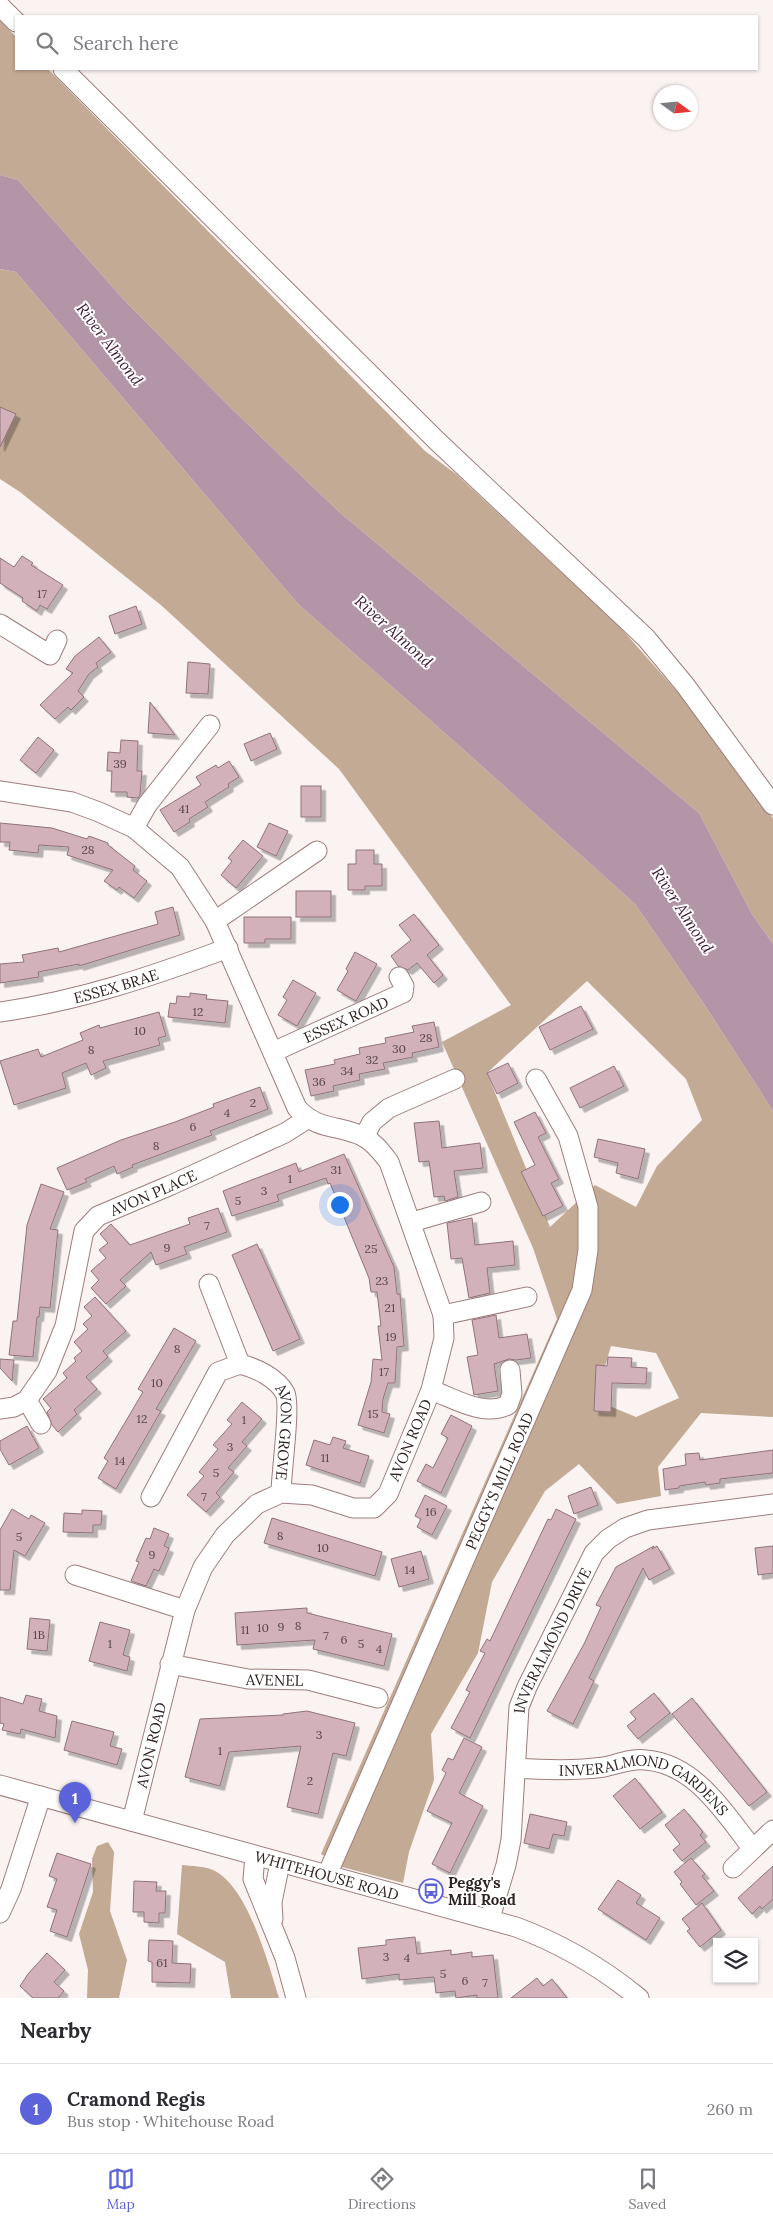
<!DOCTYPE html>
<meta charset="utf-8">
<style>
:root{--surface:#fff;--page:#f2f2f3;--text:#2b2b33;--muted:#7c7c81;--line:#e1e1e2;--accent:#5b62da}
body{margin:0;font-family:Lora,serif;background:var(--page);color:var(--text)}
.controls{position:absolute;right:15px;bottom:15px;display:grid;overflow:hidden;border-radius:0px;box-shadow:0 1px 4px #0004}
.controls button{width:45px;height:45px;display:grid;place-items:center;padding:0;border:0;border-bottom:1px solid var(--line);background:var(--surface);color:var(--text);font:25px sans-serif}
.compass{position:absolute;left:653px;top:85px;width:45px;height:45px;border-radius:50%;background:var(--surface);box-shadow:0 1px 4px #0004;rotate:105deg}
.you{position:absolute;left:339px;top:1204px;width:18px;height:18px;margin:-12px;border:4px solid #fff;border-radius:50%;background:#1a73e8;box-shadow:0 0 0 8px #1a73e833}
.badge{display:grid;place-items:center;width:32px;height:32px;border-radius:50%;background:var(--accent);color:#fff;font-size:16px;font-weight:700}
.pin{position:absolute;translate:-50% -41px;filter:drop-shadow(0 1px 2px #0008)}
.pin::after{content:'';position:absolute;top:26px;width:18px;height:15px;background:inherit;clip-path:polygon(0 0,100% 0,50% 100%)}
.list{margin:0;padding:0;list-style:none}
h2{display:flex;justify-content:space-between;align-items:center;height:65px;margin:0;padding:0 20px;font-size:21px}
h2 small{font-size:16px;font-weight:400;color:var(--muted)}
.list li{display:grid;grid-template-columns:32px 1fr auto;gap:15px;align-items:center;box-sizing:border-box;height:90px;padding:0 20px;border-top:1px solid var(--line)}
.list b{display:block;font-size:19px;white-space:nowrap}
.list p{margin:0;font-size:16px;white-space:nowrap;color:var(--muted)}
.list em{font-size:16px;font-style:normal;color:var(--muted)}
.icon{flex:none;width:28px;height:28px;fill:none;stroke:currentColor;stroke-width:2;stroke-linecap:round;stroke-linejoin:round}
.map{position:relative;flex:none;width:773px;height:1998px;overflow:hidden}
.search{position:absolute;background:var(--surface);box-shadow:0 1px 4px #0004;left:15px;right:15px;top:15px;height:55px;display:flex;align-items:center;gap:12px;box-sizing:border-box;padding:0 18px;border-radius:0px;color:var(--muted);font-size:19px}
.sheet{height:155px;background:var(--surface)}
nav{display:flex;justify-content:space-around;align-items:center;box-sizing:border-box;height:70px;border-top:1px solid var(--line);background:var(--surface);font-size:14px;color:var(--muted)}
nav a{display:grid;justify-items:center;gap:2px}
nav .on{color:var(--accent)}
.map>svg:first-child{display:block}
.forest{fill:#c3aa94;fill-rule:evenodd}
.water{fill:#b296a8}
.building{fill:#d2b1ba;stroke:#90727a;filter:url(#shadow)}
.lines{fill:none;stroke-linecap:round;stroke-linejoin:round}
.minor-casing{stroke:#9d7e7c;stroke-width:21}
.minor{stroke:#fff;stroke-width:19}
.labels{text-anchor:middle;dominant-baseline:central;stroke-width:4;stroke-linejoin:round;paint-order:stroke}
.number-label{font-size:12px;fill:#584648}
.street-label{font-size:15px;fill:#302322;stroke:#fff}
.poi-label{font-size:15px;font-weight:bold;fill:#302322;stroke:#fff;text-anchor:start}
.water-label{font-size:16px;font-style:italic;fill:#401a36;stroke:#fff}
</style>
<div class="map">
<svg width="773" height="1998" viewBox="0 0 773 1998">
<defs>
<filter id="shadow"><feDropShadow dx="4.5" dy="4.5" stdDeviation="0" flood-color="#0004"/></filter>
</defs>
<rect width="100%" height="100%" fill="#faf3f2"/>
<g class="forest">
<path d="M0,20l16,17v32h32l377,382 31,23 163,152 61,69 93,123v126l-21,-30 -53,-101 -361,-302 -107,-103 -107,-108 -106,-120 -18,-5z"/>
<path d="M0,269l16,3 282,332 166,146 171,154 71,103 67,104v306l-72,-4 -43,54 3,29 -44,8 -38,-40 -34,27 -53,91 -14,71 -47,81 3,46 -25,72 -6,31 -61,-16 -21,-13 236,-535 -24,-71 -91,-206 69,-37 -172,-236 -177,-163 -142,-114 -20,-13zM587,981l99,98 16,41 -45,46 -21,41 -41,-22 -45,42 -63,-154zM611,1346l45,7 23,45 -43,19 -41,-17z"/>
<path d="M108,1842l6,10 -4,59 17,49 -8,38h-32l1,-28 -9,-36 14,-42 -1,-33 5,-13z"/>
<path d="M182,1865c9,1 22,1 31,5 35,16 55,93 66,128h-48l-6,-36 -48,-28z"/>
</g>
<path class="water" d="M0,175l18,5 106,120 107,108 107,103 361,302 53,101 21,30v167l-67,-104 -71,-103 -171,-154 -166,-146 -282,-332 -16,-3z"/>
<g class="building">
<path d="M0,407l16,7 -16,33z"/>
<path d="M22,556l11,7 -2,2 32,20 -16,24 -7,-4 -3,6 -15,-10 1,-3 -23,-15v-25l14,9z"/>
<path d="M136,606l6,18 -27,10 -6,-18z"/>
<path d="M99,637l12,15 -15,11 2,4 -9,7 -11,17 6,6 -13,13 -3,-3 -13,12 -15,-14 33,-32 -7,-4 9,-13z"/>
<path d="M188,662l22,2 -2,30 -22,-1z"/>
<path d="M150,702l25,33 -27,-2z"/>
<path d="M270,733l7,16 -26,12 -7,-17z"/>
<path d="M38,737l16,13 -18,23 -16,-13z"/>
<path d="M121,740l17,1 -1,30h5l-2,24 -2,3 -11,-1v-5h-16l1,-21h-5l1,-19 12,1z"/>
<path d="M229,761l10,16 -11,7 1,3 -24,15 3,5 -19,12 1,3 -16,10 -14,-22 41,-25 -5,-8 20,-12 2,3z"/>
<rect x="301" y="786" width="20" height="31"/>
<path d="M0,823l52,5 35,11 2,-3 19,7v2l27,21 -2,4 14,11 -13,17 -15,-11 -2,3 -13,-9 9,-11 -46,-15 2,-8 -30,-2 -1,8 -29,-3 1,-8h-10z"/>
<path d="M269,823l19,8 -12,25 -19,-9z"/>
<path d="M243,840l20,16 -27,32 -15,-13 11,-14 -4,-3z"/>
<path d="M356,850h18v14h8v22h-17v4h-17v-26h8z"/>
<rect x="296" y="891" width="35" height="26"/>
<path d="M173,907l7,28 -101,31v-2l-41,8 1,5 -39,6v-19l24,-2 -2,-7 36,-7 1,4 99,-28 -3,-12z"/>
<path d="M414,914l25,31 -12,10 16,20 -9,8 -17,-20 -9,7 -10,-4 -7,-10 20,-16 -12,-15z"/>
<path d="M244,917h47v22h-26v4h-21z"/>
<path d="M355,952l22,12 -21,37 -19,-11 11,-19 -2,-2z"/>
<path d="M293,980l23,13 -19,33 -19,-11 9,-15 -4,-3z"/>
<path d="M190,993l17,2 -1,4 22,2 -3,22 -57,-6 2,-14 6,1 1,-8 13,1z"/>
<path d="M581,1006l12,23 -43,21 -11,-23z"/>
<path d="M159,1012l7,24 -8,2 2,7 -57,16 3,7 -15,7 -5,-12 -24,10 4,15 -52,17 -14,-44 38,-12 3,8 42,-17 -3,-7 19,-8 1,3z"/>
<path d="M434,1022l5,25 -27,6 1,4 -30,6 2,6 -26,5 1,6 -27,6 1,5 -23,5 -6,-26 30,-6 -1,-4 26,-6 -1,-6 27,-5 -1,-5 29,-6 -2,-6z"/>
<path d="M508,1063l10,20 -21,11 -10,-21z"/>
<path d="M614,1066l10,20 -44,22 -10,-20z"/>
<path d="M260,1087l8,22 -58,22 2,4 -80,30 1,2 -16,7 -3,-8 -29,13 2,3 -20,8 -10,-22 64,-28 54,-18 39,-15 -1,-3z"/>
<path d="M535,1112l11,21 -8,4 21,42 -8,4 12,23 -20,10 -22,-44 14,-7 -21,-43z"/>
<path d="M439,1121l3,27 38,-5 3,25 -29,3 4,26 -13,4 -1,-5 -10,1 -5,-36 -10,1 -5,-39z"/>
<path d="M598,1139l47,10 -7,30 -22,-6 2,-10 -24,-6z"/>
<path d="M344,1154l50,113 3,27h3l4,52 -7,1 -2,36h-7l-5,16 -1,13 8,2 -6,19 -26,-8 13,-43 2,-23 9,1 -4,-34h3l-4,-34h-6l-2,-14 -39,-95 -2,1 -2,-6 -49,17 2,6 -47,15 -9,-25 73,-28 3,9z"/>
<path d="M41,1184l23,8 -14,37 8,1 -8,78 -10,-1 -1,10h-2l-4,40 -24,-2 4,-34h4l10,-96z"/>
<path d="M218,1208l9,24 -43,15 3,7 -31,11 -5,-13 -31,28 6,6 -20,18 -15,-16 8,-8 -8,-9 15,-13 -7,-8 9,-7 -8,-9 11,-10 19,21 60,-21 -2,-6z"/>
<path d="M472,1218l3,27 38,-4 2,24 -28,3 3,25 -21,5 -7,-40 -11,1 -4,-36z"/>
<path d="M257,1244l43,95 -27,12 -41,-96z"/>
<path d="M95,1297l31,34 -23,20 5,6 -22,20 11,12 -23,21 3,4 -19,18 -6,-7 -5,-13 4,-4 -8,-9 24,-21 -4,-5 13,-12 -2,-3 8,-7 -8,-9 14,-13 -5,-5 9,-8 -8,-9z"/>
<path d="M496,1315l3,23 28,-4 4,24 -15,2 -7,-1 -15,5 4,27 -24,4 -7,-38 11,-2 -6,-35z"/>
<path d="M174,1328l22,13 -40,68 5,2 -45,78 -18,-11 10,-17 -4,-3 39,-66 -5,-3z"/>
<path d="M608,1357l24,1 -1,9 16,1 -1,16 -34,-1 -1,29 -17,-1 2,-46 11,1z"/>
<path d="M0,1359l14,1 -2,21 -12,-13z"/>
<path d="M242,1402l20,17 -20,23 5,4 -19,22 6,4 -18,21 4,4 -14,15 -19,-17 17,-19 -5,-4 19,-23 -5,-4 19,-21 -5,-4z"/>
<path d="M451,1415l21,11 -31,67 -24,-12 9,-17 7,4 15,-30 -7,-4z"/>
<path d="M27,1426l12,22 -30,17 -9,-16v-8z"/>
<path d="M333,1437l13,4 -3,7 26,8 -9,27 -54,-18 8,-25 16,5z"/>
<path d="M773,1450v23l-53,6v4l-14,2 -1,-3 -26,4v2l-14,2 -2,-21 23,-4 -1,-11 14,-1 1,7z"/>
<path d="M591,1487l7,18 -24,9 -6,-18z"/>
<path d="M425,1495l22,11 -15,29 -15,-8 4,-8 -6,-3z"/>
<path d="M12,1509l17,10 2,-4 14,8 -20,33 -11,-6 -4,40h-10v-60z"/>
<path d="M556,1509l20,10 -106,219 -19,-10 19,-36 -4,-2 19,-37 -5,-2 7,-12 3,2 58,-122 3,1z"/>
<path d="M82,1510l20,1 -1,14h-8v8l-30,-1 1,-19 18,1z"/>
<path d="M272,1518l110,34 -7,24 -111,-33z"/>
<path d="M154,1528l15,6 -5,12 5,2 -10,23 -5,-2 -8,17 -15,-5 8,-19 -3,-1 10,-23 4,1z"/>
<path d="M654,1546l-2,3 5,-3 13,23 -21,11 -6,-12 -54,110 5,3 -21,43 -26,-13 37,-67 17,-37 -5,-2 20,-38z"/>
<path d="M773,1546v27l-15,2 -3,-27z"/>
<path d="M421,1551l8,28 -30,8 -8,-28z"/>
<path d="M307,1608v5l85,21 -8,32 -71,-17 2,-9 -78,5 -2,-32z"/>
<path d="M30,1618l20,2 -3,31 -20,-2z"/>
<path d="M100,1622l30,8 -7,25 7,2 -3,14 -38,-10z"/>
<path d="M654,1693l16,20 -32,26 -11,-13 9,-7 -6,-7z"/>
<path d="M26,1695l16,4 -3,12 18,5 -2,22 -34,-9 -1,5 -18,-4 2,-6 -4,-1v-26l23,7z"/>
<path d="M692,1698l75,94 -18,14 -77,-92z"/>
<path d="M307,1711l48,12 -9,33 -13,-3 -15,61 -31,-7 14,-61 -72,6 -9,34 -35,-9 15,-58 83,-4v-1z"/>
<path d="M72,1721l42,11 -4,14 12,3 -5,16 -53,-15z"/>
<path d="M464,1738l18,9 -23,46 24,13 -33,67 -18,-9 20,-41 -25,-12 19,-38 -4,-3 6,-12 5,2z"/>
<path d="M635,1778l27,34 -22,17 -27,-33z"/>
<path d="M684,1809l19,23 -3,3 6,7 -24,19 -9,-11 7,-6 -15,-19z"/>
<path d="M530,1814l37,8 -3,14 -11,-2 -4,15 -25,-6z"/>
<path d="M57,1853l34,11 -24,73 -17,-6 7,-21 -10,-3 10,-28 -8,-3z"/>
<path d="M691,1858l14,16 -3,2 12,15 -18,14 -16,-21 2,-2 -8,-10z"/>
<path d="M773,1866v33l-11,10 -2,-3 -8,8 -14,-16z"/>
<path d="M618,1880l23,15 -5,8 24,15 -14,22 -48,-31z"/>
<path d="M134,1881l23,1 -1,9h10l-1,22h-6v10l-15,-1v-10h-11z"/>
<path d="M702,1903l19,27 -21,17 -13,-16 3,-2 -8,-10z"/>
<path d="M415,1937l2,17 34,-4v5l21,-3v5l21,-2 5,43h-21v-3l-21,3 -1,-7 -19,2 -2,-16 -35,3v-6l-37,5 -4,-31 28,-3v-5z"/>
<path d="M149,1940l24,1 -1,22 19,1 -1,19 -38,-1v-20l-4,-1z"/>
<path d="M47,1953l18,17 -11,12 10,9 -6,7h-25l-13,-12 8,-12z"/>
<path d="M537,1978l6,8 9,-7 15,19h-56z"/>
</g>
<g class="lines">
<g class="minor-casing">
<g id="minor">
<path d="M0,6l16,16"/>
<path d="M63,69l374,372 209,197 39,47 88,120"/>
<path d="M0,624l50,31 7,-15"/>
<path d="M0,791l72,11 27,10 35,16 46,39 35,54 82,187c22,24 43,16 67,29 11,6 18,16 25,25l54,153 1,23 -13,52 -43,104 -14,14h-21l-41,-13 -31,-2 -24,11 -32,31 -22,32 -18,43 -53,211"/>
<path d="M134,828l13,-23 63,-80"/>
<path d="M215,921l102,-70"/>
<path id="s1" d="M0,1012c79,-11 153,-36 228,-64"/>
<path id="s2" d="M273,1052l130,-59 1,-7 -5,-9"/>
<path d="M364,1137l8,-15 17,-14 66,-29"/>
<path d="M412,1222l69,-20"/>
<path d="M209,1284l31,80"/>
<path d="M443,1315l84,-18"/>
<path d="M431,1390c25,9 52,27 77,15l4,-11 -2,-24"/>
<path d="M27,1400l14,24"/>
<path id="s3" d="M0,1409l14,-2 13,-7 20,-29 18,-45 19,-95 14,-15 73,-31 114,-52 22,-14"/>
<path id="s4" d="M151,1497l67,-125 22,-8c16,4 37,14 45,29 6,12 -4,81 -4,100"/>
<path d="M75,1575l110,35"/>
<path id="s5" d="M170,1664l78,15 60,1 70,18"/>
<path id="s6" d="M516,1768c29,2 60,3 88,-1 14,-3 28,-9 42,-7 49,4 79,53 106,88"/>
<path id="s7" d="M0,1785l516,142c46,17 85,40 123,71"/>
<path d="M255,1856l-2,23 32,79 11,40"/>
<path d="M733,1868l40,-38"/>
<path id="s8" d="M327,1875l255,-585 6,-40v-43l-20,-71 -32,-57"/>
<path d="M0,1913l11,-24 30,-93"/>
<path id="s9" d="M490,1918l16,-53 5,-25 8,-133 8,-20 67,-134 14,-14 17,-11 23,-8 125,-16"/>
<path d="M273,1919l-1,-17 8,-39"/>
</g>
</g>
<use href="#minor" class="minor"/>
</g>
<defs>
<g id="bus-ring" transform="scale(1.25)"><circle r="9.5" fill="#fff" stroke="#5b62da" stroke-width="1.5"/><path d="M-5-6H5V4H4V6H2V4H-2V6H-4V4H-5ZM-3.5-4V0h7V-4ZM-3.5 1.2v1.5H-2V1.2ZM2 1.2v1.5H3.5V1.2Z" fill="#5b62da"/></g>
</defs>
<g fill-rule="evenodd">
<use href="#bus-ring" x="431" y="1891"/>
</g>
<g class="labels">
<g class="number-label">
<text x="42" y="593">17</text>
<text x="120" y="763">39</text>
<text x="184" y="808">41</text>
<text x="88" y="849">28</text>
<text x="198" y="1011">12</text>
<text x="140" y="1030">10</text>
<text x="426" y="1037">28</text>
<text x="399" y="1048">30</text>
<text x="91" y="1049">8</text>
<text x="372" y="1059">32</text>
<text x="347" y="1070">34</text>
<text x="319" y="1081">36</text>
<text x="253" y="1102">2</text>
<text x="227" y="1112">4</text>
<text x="193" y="1126">6</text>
<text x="156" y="1145">8</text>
<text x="336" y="1169">31</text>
<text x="290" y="1178">1</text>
<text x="264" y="1190">3</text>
<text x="238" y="1200">5</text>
<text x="207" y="1225">7</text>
<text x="167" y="1247">9</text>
<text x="371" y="1248">25</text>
<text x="382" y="1280">23</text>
<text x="390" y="1307">21</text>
<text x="391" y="1336">19</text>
<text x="177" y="1348">8</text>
<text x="384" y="1371">17</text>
<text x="157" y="1382">10</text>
<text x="373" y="1413">15</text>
<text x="142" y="1418">12</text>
<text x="244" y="1419">1</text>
<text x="230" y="1446">3</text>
<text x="325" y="1457">11</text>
<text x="120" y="1460">14</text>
<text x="216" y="1472">5</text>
<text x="204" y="1496">7</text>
<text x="431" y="1511">16</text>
<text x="280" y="1535">8</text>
<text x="19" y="1536">5</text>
<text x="323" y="1547">10</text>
<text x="152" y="1554">9</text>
<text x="410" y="1569">14</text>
<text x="298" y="1625">8</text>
<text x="281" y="1626">9</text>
<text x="263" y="1627">10</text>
<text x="245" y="1629">11</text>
<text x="39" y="1634">1B</text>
<text x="326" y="1635">7</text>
<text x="344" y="1639">6</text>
<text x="110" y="1643">1</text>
<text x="361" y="1643">5</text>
<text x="379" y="1648">4</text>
<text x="319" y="1734">3</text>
<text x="220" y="1750">1</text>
<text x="310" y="1780">2</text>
<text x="386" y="1956">3</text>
<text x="407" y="1957">4</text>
<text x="162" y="1962">61</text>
<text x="443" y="1973">5</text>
<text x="465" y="1980">6</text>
<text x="485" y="1982">7</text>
</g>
<g class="street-label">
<text stroke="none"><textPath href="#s1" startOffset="119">ESSEX BRAE</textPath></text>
<text stroke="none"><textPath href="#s2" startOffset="80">ESSEX ROAD</textPath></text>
<text stroke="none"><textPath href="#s3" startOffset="290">AVON PLACE</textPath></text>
<text stroke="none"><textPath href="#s4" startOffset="259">AVON GROVE</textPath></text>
<text transform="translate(410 1440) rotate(-67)">AVON ROAD</text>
<text stroke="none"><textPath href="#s8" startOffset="430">PEGGY'S MILL ROAD</textPath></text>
<text stroke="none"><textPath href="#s9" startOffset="288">INVERALMOND DRIVE</textPath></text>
<text stroke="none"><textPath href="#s5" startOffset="106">AVENEL</textPath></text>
<text transform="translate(151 1745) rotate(-77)">AVON ROAD</text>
<text stroke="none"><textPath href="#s6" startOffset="136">INVERALMOND GARDENS</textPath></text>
<text stroke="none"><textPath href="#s7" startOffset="339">WHITEHOUSE ROAD</textPath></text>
</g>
<g class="poi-label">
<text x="448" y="1882">Peggy's<tspan x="448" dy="17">Mill Road</tspan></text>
</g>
<g class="water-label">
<text transform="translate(110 344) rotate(53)">River Almond</text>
<text transform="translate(394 631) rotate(42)">River Almond</text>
<text transform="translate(683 910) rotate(57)">River Almond</text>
</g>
</g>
</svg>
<div class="controls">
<button><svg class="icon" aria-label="layers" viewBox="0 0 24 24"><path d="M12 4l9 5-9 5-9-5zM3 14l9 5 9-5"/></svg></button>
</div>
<svg class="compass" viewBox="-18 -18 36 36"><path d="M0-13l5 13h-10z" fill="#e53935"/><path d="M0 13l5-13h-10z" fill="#7c7c81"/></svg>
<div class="you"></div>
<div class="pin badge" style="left:75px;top:1823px">1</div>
<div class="search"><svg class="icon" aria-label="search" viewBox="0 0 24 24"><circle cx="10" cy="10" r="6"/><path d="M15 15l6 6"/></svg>Search here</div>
</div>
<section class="sheet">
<h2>Nearby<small></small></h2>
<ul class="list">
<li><span class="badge">1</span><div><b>Cramond Regis</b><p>Bus stop · Whitehouse Road</p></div><em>260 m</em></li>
</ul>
</section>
<nav>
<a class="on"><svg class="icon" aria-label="map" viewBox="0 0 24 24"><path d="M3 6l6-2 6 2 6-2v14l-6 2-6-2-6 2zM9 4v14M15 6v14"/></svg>Map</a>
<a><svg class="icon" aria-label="directions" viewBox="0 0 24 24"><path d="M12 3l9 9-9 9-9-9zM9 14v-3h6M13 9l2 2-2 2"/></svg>Directions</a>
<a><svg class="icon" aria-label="saved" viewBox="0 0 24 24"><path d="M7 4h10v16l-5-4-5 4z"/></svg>Saved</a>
</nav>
